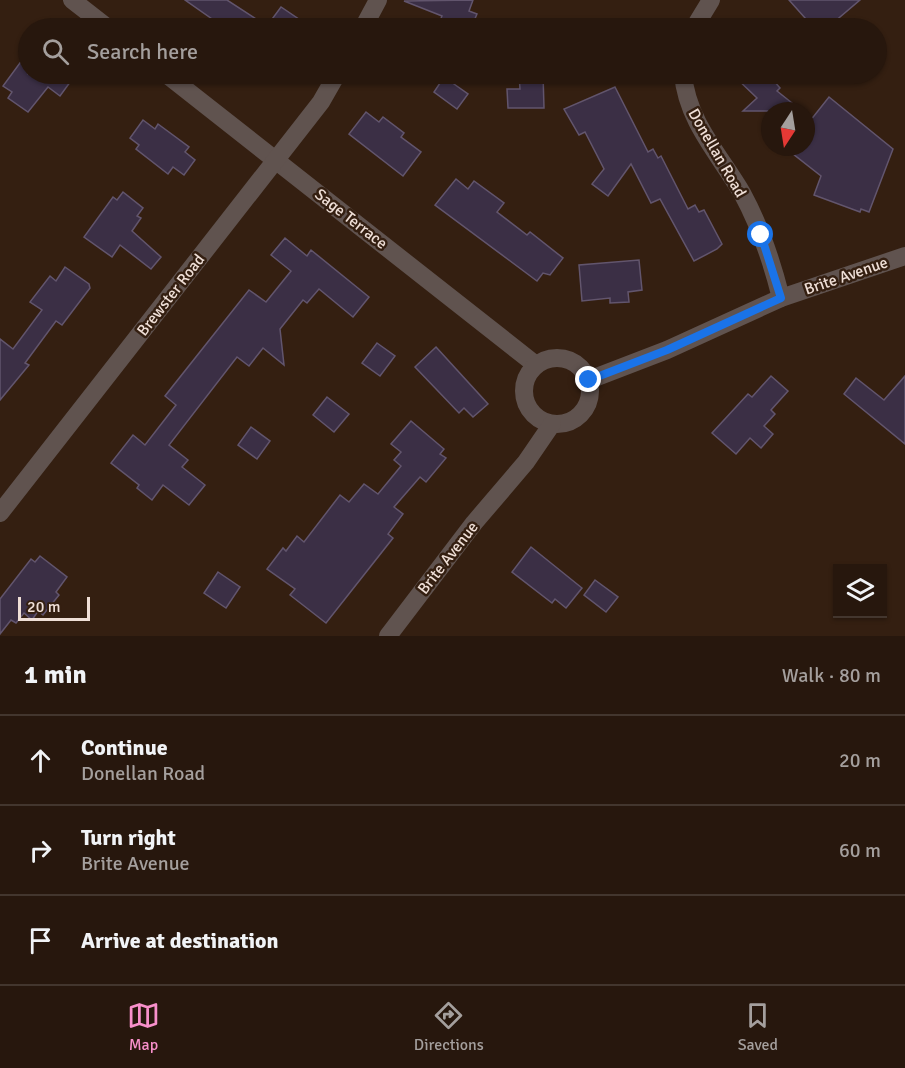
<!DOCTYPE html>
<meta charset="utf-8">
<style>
:root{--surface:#27170d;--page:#33241b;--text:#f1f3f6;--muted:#a49f9d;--line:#43362e;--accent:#f890cb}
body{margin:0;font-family:Signika,sans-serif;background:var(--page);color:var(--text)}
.controls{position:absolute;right:18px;bottom:18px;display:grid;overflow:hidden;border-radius:0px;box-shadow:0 2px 4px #0004}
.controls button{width:54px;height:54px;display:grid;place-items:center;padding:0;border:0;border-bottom:2px solid var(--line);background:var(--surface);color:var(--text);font:30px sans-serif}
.compass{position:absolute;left:761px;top:102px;width:54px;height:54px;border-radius:50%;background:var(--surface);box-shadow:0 2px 4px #0004;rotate:192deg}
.scale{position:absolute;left:18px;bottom:15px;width:72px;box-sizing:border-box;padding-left:6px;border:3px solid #efdfd7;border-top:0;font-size:16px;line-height:21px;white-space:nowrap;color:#efdfd7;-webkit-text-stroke:4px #341f11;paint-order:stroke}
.stop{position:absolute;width:18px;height:18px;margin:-14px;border:4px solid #1a73e8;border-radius:50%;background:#fff}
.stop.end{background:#1a73e8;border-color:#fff;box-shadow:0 2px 6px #0008}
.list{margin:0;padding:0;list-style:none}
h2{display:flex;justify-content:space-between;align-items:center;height:78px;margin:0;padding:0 24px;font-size:26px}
h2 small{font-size:20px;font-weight:400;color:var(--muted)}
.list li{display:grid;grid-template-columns:39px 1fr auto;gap:18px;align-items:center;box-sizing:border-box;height:90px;padding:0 24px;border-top:2px solid var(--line)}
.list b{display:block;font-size:22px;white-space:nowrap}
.list p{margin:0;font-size:20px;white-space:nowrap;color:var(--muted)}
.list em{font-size:20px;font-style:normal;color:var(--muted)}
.icon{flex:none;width:33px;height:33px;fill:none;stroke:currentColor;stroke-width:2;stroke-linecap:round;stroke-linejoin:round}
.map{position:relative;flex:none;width:905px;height:636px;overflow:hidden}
.search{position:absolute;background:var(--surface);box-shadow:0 2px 4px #0004;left:18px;right:18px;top:18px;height:66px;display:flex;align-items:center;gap:15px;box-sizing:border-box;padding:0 21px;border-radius:33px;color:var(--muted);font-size:22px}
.sheet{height:348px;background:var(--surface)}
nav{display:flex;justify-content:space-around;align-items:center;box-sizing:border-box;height:84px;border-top:2px solid var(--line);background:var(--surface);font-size:16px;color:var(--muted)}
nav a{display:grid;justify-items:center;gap:3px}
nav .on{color:var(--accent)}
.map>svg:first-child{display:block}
.building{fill:#3b2f45;stroke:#62556d;stroke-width:1.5}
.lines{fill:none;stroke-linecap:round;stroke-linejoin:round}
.minor{stroke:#60534f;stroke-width:18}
.route{stroke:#1a73e8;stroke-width:8}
.labels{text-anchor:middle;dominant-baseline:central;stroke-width:5;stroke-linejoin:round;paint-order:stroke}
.street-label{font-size:16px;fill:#efdfd7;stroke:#341f11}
</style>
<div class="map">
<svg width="905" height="636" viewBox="0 0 905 636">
<rect width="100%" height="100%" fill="#341f11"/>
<g class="building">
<path d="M185,0h42l40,26 14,-19 31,21h-87z"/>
<path d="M473,0l-4,11 8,3 -6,14h-34l5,-12 -38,-15z"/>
<path d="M789,0h71l-33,28h-13z"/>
<path d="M28,52v22h48l-16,22 -12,-9 -20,25 -20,-14 4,-6 -9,-6z"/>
<path d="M519,74h24l1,34h-36l-1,-19h13z"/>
<path d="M732,74h36l12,14 -3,3 25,20h-59l14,-13z"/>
<path d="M444,77l24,17 -11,15 -23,-17z"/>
<path d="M615,87l33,65 5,-3 5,9 3,-2 27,53 7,-4 4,7 5,-2 18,34 -5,5 -23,12 -34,-62 -9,4 -20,-39 -23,32 -16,-12 12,-15 -19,-37 -6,3 -15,-26z"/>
<path d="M829,97l64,52 -24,63 -8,-3 -1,3 -46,-17 7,-19 -33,-26 2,-3h16v-21z"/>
<path d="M366,112l13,10 4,-5 21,16 -3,4 20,15 -18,24 -54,-42z"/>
<path d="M143,120l12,9 3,-5 31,23 -4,5 10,8 -11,15 -11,-8 -5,7 -32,-25 3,-4 -9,-7z"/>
<path d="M456,179l12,10 6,-8 30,22 -7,9 30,23 3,-3 33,26 -13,17 -7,-2 -6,8 -102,-76z"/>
<path d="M123,192l20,16 -6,8 4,2 -9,13 29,26 -10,12 -31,-24 -8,12 -28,-20 29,-40 4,3z"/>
<path d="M285,238l22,18 4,-6 58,47 -16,20 -34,-28 -12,14 -4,-3 -23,29 4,36 -21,-17 -14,18 -12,-9 -68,88 19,15 -6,7 23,18 -16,20 -26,-20 -11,15 -15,-12 2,-3 -28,-22 22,-28 12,10 31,-40 -11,-9 84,-106 17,12 25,-31 -20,-16z"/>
<path d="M639,260l3,30 -14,2 1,10 -19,1v-5l-28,3 -3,-36z"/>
<path d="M65,267l24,17 1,4 -28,37 -6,-4 -31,42 4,2 -29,35v-61l13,10 29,-39 -12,-8 20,-26 6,5z"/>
<path d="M377,343l18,13 -15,20 -18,-13z"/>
<path d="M436,347l52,57 -15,13 -9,-9 -5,5 -44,-46z"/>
<path d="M771,376l17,15 -17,19 4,4 -11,12 9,8 -12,14 -11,-10 -14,16 -24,-21 36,-39 4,3z"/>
<path d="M905,376v68l-61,-50 12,-16 28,22z"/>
<path d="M327,397l22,17 -15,18 -21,-17z"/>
<path d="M411,421l33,28 -4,5 6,4 -20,24 -6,-5 -26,30 9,7 -15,20 5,4 -67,85 -36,-28 5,-6 -28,-20 16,-21 3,3 11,-15 7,6 36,-47 9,7 15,-18 14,10 23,-28 -7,-6 7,-8 -10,-8z"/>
<path d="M251,427l19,14 -13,18 -19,-14z"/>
<path d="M531,547l51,41 -16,20 -11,-9 -3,4 -40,-31z"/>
<path d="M40,556l27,21 -11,15 3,3 -16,20 -5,-4 -6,9 -8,-7 -8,10 -5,-3 -11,14v-35l31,-40 4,3z"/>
<path d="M218,572l22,15 -14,21 -22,-15z"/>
<path d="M595,580l23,17 -12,15 -22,-17z"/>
</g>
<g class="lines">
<g class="minor">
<path d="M72,0l36,28"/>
<path d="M363,28l15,-28"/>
<path d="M694,28l17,-28"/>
<path d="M166,74l370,291"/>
<path d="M683,74c4,47 36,80 59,119 18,33 30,69 39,105"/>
<circle cx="557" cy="391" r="33"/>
<path d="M589,380l78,-30 114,-52 124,-42"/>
<path d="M0,513l321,-411 16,-28"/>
<path d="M388,636l86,-113 52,-61 26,-38"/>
</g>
</g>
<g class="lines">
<path class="route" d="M589,380l78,-30 114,-52 -20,-63"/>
</g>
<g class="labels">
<g class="street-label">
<text transform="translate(717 153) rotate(60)">Donellan Road</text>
<text transform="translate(351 219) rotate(38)">Sage Terrace</text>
<text transform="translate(846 276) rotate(-19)">Brite Avenue</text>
<text transform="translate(171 295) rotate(-52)">Brewster Road</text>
<text transform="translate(448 558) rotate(-52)">Brite Avenue</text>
</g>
</g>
</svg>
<div class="controls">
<button><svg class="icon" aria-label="layers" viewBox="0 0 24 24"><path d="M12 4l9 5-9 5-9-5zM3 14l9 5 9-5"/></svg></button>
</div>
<svg class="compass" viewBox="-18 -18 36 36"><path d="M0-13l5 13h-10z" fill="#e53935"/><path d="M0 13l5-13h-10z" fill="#a49f9d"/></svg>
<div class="scale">20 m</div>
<div class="stop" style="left:761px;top:235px"></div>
<div class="stop end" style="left:589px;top:380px"></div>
<div class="search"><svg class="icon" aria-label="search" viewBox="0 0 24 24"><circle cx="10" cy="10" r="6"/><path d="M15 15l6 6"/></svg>Search here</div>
</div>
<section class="sheet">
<h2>1 min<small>Walk · 80 m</small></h2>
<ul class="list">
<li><svg class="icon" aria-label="ahead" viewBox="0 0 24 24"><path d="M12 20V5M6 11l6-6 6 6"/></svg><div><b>Continue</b><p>Donellan Road</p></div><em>20 m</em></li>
<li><svg class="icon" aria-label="right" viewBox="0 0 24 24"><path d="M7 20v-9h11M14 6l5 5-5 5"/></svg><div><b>Turn right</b><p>Brite Avenue</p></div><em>60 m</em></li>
<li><svg class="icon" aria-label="arrive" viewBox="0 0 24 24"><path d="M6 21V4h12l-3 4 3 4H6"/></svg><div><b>Arrive at destination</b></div></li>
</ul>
</section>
<nav>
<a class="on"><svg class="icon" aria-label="map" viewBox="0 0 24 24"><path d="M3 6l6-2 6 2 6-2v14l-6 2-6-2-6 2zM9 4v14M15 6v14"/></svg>Map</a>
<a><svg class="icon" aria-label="directions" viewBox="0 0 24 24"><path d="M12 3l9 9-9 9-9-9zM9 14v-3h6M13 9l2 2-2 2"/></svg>Directions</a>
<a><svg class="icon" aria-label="saved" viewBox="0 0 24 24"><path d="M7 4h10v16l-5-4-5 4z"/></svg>Saved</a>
</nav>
